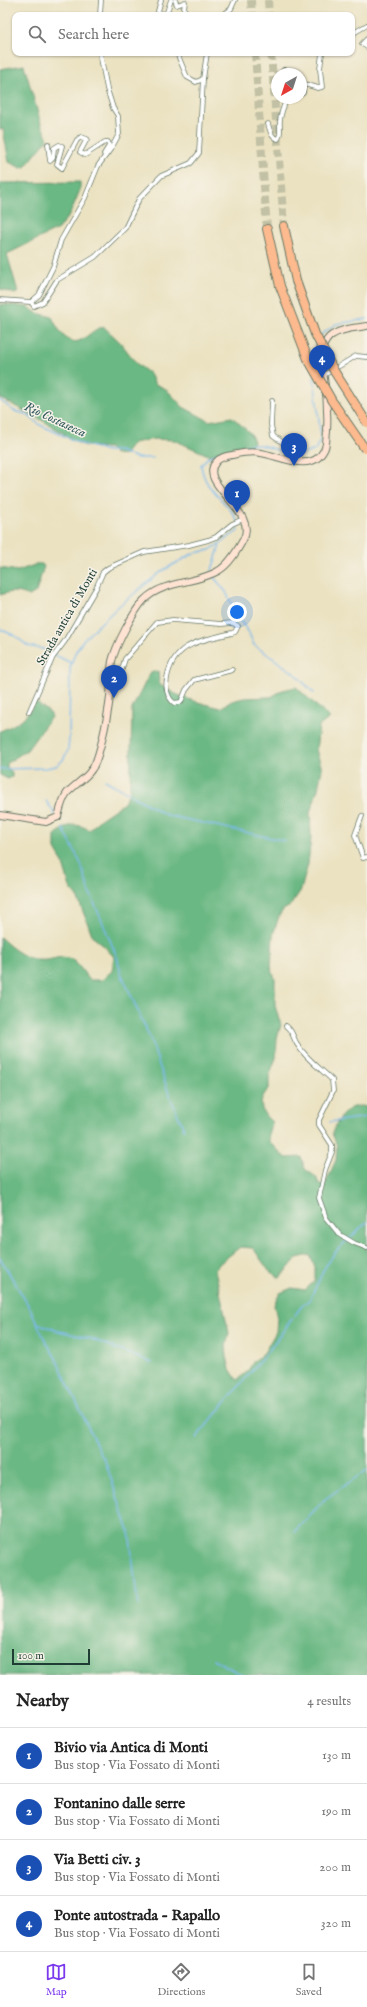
<!DOCTYPE html>
<meta charset="utf-8">
<style>
:root{--surface:#fff;--page:#f6f6f6;--text:#222;--muted:#767676;--line:#e0e0e0;--accent:#7c3aed}
body{margin:0;font-family:"IM FELL English",serif;background:var(--page);color:var(--text)}
.compass{position:absolute;left:271px;top:68px;width:36px;height:36px;border-radius:50%;background:var(--surface);box-shadow:0 1px 3px #0004;rotate:219deg}
.scale{position:absolute;left:12px;bottom:10px;width:78px;box-sizing:border-box;padding-left:4px;border:2px solid #1f3d34;border-top:0;font-size:11px;line-height:14px;white-space:nowrap;color:#1f3d34;-webkit-text-stroke:3px #f7f3e8;paint-order:stroke}
.you{position:absolute;left:237px;top:612px;width:14px;height:14px;margin:-10px;border:3px solid #fff;border-radius:50%;background:#1a73e8;box-shadow:0 0 0 6px #1a73e833}
.badge{display:grid;place-items:center;width:26px;height:26px;border-radius:50%;background:var(--accent);color:#fff;font-size:13px;font-weight:700}
.pin{position:absolute;translate:-50% -33px;filter:drop-shadow(0 1px 2px #0008)}
.pin::after{content:'';position:absolute;top:21px;width:14px;height:12px;background:inherit;clip-path:polygon(0 0,100% 0,50% 100%)}
.list{margin:0;padding:0;list-style:none}
h2{display:flex;justify-content:space-between;align-items:center;height:52px;margin:0;padding:0 16px;font-size:17px}
h2 small{font-size:13px;font-weight:400;color:var(--muted)}
.list li{display:grid;grid-template-columns:26px 1fr auto;gap:12px;align-items:center;box-sizing:border-box;height:56px;padding:0 16px;border-top:1px solid var(--line)}
.list b{display:block;font-size:15px;white-space:nowrap}
.list p{margin:0;font-size:13px;white-space:nowrap;color:var(--muted)}
.list em{font-size:13px;font-style:normal;color:var(--muted)}
.icon{flex:none;width:22px;height:22px;fill:none;stroke:currentColor;stroke-width:2;stroke-linecap:round;stroke-linejoin:round}
.map{position:relative;flex:none;width:367px;height:1675px;overflow:hidden}
.search{position:absolute;background:var(--surface);box-shadow:0 1px 3px #0004;left:12px;right:12px;top:12px;height:44px;display:flex;align-items:center;gap:10px;box-sizing:border-box;padding:0 14px;border-radius:8px;color:var(--muted);font-size:15px}
.sheet{height:276px;background:var(--surface)}
nav{display:flex;justify-content:space-around;align-items:center;box-sizing:border-box;height:56px;border-top:1px solid var(--line);background:var(--surface);font-size:11px;color:var(--muted)}
nav a{display:grid;justify-items:center;gap:2px}
nav .on{color:var(--accent)}
.map>svg:first-child{display:block}
.forest{fill:#6ab883;stroke:#447a5c;fill-rule:evenodd}
.lines{fill:none;stroke-linecap:round;stroke-linejoin:round}
.stream{stroke:#78b8ec;stroke-width:1.5}
.highway-tunnel{stroke:#c2c1a5;stroke-width:8;stroke-dasharray:8 4;stroke-linecap:butt}
.street-casing{stroke:#667765;stroke-width:5.5}
.secondary-casing{stroke:#667765;stroke-width:8}
.highway-casing{stroke:#667765;stroke-width:10}
.street{stroke:#fff;stroke-width:4}
.secondary{stroke:#fee3d2;stroke-width:6}
.highway{stroke:#fcba8e;stroke-width:8}
.highway-bridge-casing{stroke:#667765;stroke-width:10;stroke-linecap:butt}
.highway-bridge{stroke:#fcba8e;stroke-width:8}
.labels{text-anchor:middle;dominant-baseline:central;stroke-width:3;stroke-linejoin:round;paint-order:stroke}
.street-label{font-size:12px;fill:#1f3d34;stroke:#f7f3e8}
.water-label{font-size:13px;font-style:italic;fill:#355c62;stroke:#f7f3e8}
</style>
<div class="map">
<svg width="367" height="1675" viewBox="0 0 367 1675">
<rect width="100%" height="100%" fill="#f7f3e8"/>
<filter id="ink" filterUnits="userSpaceOnUse"><feTurbulence type="fractalNoise" baseFrequency=".025" numOctaves="2"/><feDisplacementMap in="SourceGraphic" scale="8" xChannelSelector="R" yChannelSelector="G"/><feConvolveMatrix kernelMatrix="1 2 1 2 8 2 1 2 1" color-interpolation-filters="sRGB"/></filter>
<filter id="wash" filterUnits="userSpaceOnUse"><feTurbulence type="fractalNoise" baseFrequency=".012" numOctaves="4" result="noise"/><feDisplacementMap in="SourceGraphic" scale="16" xChannelSelector="R" yChannelSelector="G"/><feGaussianBlur stdDeviation="0.9" result="paint"/><feColorMatrix in="noise" values="0 0 0 0 0 0 0 0 0 0 0 0 0 0 0 0 0 1.4 0 .05"/><feComposite in="paint" operator="in"/></filter>
<g filter="url(#wash)">
<rect width="100%" height="100%" fill="#ebe2c1"/>
<g class="forest">
<path d="M24,65l17,59 7,15 -23,28 -4,1 -12,-6 -6,-33 -3,1v-61z"/>
<path d="M80,182v8l-10,24 -12,15 -51,25 11,38 -3,2 -15,-5v-106z"/>
<path d="M0,304l28,3 9,6 15,4c24,51 37,6 53,11l16,15 16,21 13,10 5,10 11,5 17,18 26,14 23,-4 17,15 5,9 -1,3 -6,4 -39,7 -34,-15 -21,-1 -20,4 -9,12 -9,-1 -6,-6 -23,-2 -8,-3 -31,-20 -47,-25z"/>
<path d="M37,564h5l2,2 -8,26 -7,4c-10,-5 -18,-5 -29,-1v-27l18,3z"/>
<path d="M158,671l1,13c18,14 39,18 61,24l12,-7 12,-3 27,-1 12,-7 13,-3 34,31 -11,8 -3,24 6,19 -4,20 -8,23 1,26 -3,26 -7,26 -11,16 -7,4 -4,6 -6,19 -2,32 4,12v27l6,19 -4,13 -1,20 -7,18v13c-12,10 -9,24 3,33l-4,12 1,7 13,14 5,3 14,-1 4,12 11,8 3,7 6,1 11,-25 1,-14 -5,-13c7,-15 16,-31 35,-26v568h-367v-738c12,12 29,25 46,23 10,-1 15,-5 25,-1 7,4 13,15 19,21h12l10,-9 2,-14 -10,-11 -11,-9 -15,-38 -8,-12 -8,-26 -7,-12v-14c14,-11 19,-13 35,-5l9,-10 25,-17 6,-12 2,-82 18,-36zM240,1247l13,1 16,23 11,7 17,-20 13,-3 5,13v13l-10,9 -13,-2 -12,5 -6,12 3,13 -1,14 -12,21 -10,8 -7,11 -10,8 -7,-11 -3,-12 -1,-12 3,-12 -14,-63 4,-6z"/>
<path d="M36,702l15,12v3l-24,33 -20,13v4l5,6v4l-4,2 -8,-4v-44c18,-7 26,-13 36,-29z"/>
</g>
<g class="lines">
<g class="stream">
<path d="M319,336l17,-12 31,-5"/>
<path d="M313,361l3,-18"/>
<path d="M0,400l14,11 12,3 14,11 42,19 26,7h11l18,7h16"/>
<path d="M237,521c-9,-22 -32,-27 -36,-56l7,-8 44,-13 13,2 24,8 12,1 14,-5 6,-12 -7,-61"/>
<path d="M212,570l8,-25"/>
<path d="M213,576l13,16 12,26 10,13 6,14 40,28 20,20"/>
<path d="M0,629l15,7 13,10 15,3 28,14"/>
<path d="M0,769l46,-1 10,-2 7,-6 5,-10 1,-12 1,-70 5,-15 8,-13 37,-35 42,-34 32,-18 16,-3 28,-19v-6"/>
<path d="M105,780l61,35 119,26"/>
<path d="M46,801l9,13"/>
<path d="M63,828l18,36 7,24 29,69 4,16 29,65 20,59 14,32"/>
<path d="M330,1122l37,-5"/>
<path d="M0,1258l30,50 13,28 14,24 44,95 3,3 25,73 9,74"/>
<path d="M37,1323l22,8 33,8 60,24"/>
<path d="M196,1438l73,-88 32,-43 9,-8 17,-36 12,-15 28,-26"/>
<path d="M294,1532l31,-33 42,-29"/>
<path d="M213,1659l29,16"/>
</g>
</g>
</g>
<g filter="url(#ink)">
<g class="lines">
<g class="highway-tunnel">
<path d="M251,0l1,15"/>
<path d="M268,0l1,15"/>
<path d="M255,53l12,176"/>
<path d="M271,53l13,173"/>
</g>
<g class="street-casing">
<g id="street">
<path d="M161,0l-3,11 4,4 5,-3 4,-12"/>
<path d="M175,0l2,5 8,-3 -2,13"/>
<path d="M100,15l1,-15"/>
<path d="M223,15l8,-6 4,-9"/>
<path d="M352,34l15,-9"/>
<path d="M367,39l-5,5 5,3"/>
<path d="M100,53l7,36 6,19 5,8 1,18 -7,13 -14,19 -13,32 -24,42 -8,27 -14,28 -8,7 3,4 9,-4 14,-22 38,-23 30,-29 14,-29 22,-23 30,-13 8,-10 4,-74 4,-26"/>
<path d="M177,53l10,24 9,5 7,-3"/>
<path d="M284,70l5,4"/>
<path d="M301,83l17,5 4,-1 -2,-18 2,-16"/>
<path d="M301,94l2,-1v-9"/>
<path d="M268,124c2,6 3,14 10,15 4,-6 1,-13 2,-19 1,-8 4,-15 7,-22"/>
<path d="M48,144l2,17 3,-3 1,-10 5,-3 3,1 -5,18 5,4 15,-28 4,-3 6,2 -7,13 5,3 20,-13h3l1,4 -5,8"/>
<path d="M0,300l31,2"/>
<path d="M324,375l32,-19 11,1"/>
<path d="M272,401l-1,24 2,11c13,9 18,9 23,26"/>
<path d="M110,686l7,-1 8,-26 32,-37 16,-2 48,4 12,-1 5,3 -3,6 -3,1c-31,8 -58,9 -65,45 -2,9 0,19 7,25l7,-1 5,-12 8,-10 38,-10"/>
<path d="M29,712l24,-55 12,-16 31,-53 7,-16 5,-4 36,-16 45,-7 19,-5 8,-3 16,-13 11,-5"/>
<path d="M362,816l-7,19 8,23 4,-1"/>
<path d="M286,1026c7,5 7,12 11,18 9,15 23,24 35,36l1,11 -14,29v5l13,20v7l-7,18 -6,28 7,20 13,16 15,9 13,5"/>
</g>
</g>
<g class="secondary-casing">
<path id="secondary" d="M0,815l46,7 12,-5c2,-8 4,-17 9,-24 10,-11 24,-17 29,-32 6,-16 12,-47 14,-64 1,-12 0,-24 2,-36 4,-16 21,-49 32,-61 20,-20 52,-16 74,-29 11,-6 19,-20 25,-31 17,-29 -47,-56 -27,-78 4,-5 10,-6 16,-7 10,-2 19,-4 29,-2 19,3 51,21 63,-3 3,-5 2,-12 3,-18 1,-19 0,-36 -3,-54 -1,-5 -3,-9 -4,-14 -1,-9 4,-24 12,-29 10,-7 24,-7 35,-9"/>
</g>
<g class="highway-casing">
<g id="highway">
<path d="M284,226l12,55"/>
<path d="M267,229l13,57"/>
</g>
</g>
<use href="#street" class="street"/>
<use href="#secondary" class="secondary"/>
<use href="#highway" class="highway"/>
<g class="highway-bridge-casing">
<g id="highway-bridge">
<path d="M296,281l19,53 19,37 33,52"/>
<path d="M280,286l28,73 24,42 33,48"/>
</g>
</g>
<use href="#highway-bridge" class="highway-bridge"/>
</g>
</g>
<g class="labels">
<g class="street-label">
<text transform="translate(67 617) rotate(-60)">Strada antica di Monti</text>
</g>
<g class="water-label">
<text transform="translate(55 420) rotate(25)">Rio Costasecca</text>
</g>
</g>
</svg>
<svg class="compass" viewBox="-18 -18 36 36"><path d="M0-13l5 13h-10z" fill="#e53935"/><path d="M0 13l5-13h-10z" fill="#767676"/></svg>
<div class="scale">100 m</div>
<div class="you"></div>
<div class="pin badge" style="left:237px;top:513px;background:#1a4fb4">1</div>
<div class="pin badge" style="left:114px;top:698px;background:#1a4fb4">2</div>
<div class="pin badge" style="left:294px;top:466px;background:#1a4fb4">3</div>
<div class="pin badge" style="left:322px;top:378px;background:#1a4fb4">4</div>
<div class="search"><svg class="icon" aria-label="search" viewBox="0 0 24 24"><circle cx="10" cy="10" r="6"/><path d="M15 15l6 6"/></svg>Search here</div>
</div>
<section class="sheet">
<h2>Nearby<small>4 results</small></h2>
<ul class="list">
<li><span class="badge" style="background:#1a4fb4">1</span><div><b>Bivio via Antica di Monti</b><p>Bus stop · Via Fossato di Monti</p></div><em>130 m</em></li>
<li><span class="badge" style="background:#1a4fb4">2</span><div><b>Fontanino dalle serre</b><p>Bus stop · Via Fossato di Monti</p></div><em>190 m</em></li>
<li><span class="badge" style="background:#1a4fb4">3</span><div><b>Via Betti civ. 3</b><p>Bus stop · Via Fossato di Monti</p></div><em>200 m</em></li>
<li><span class="badge" style="background:#1a4fb4">4</span><div><b>Ponte autostrada - Rapallo</b><p>Bus stop · Via Fossato di Monti</p></div><em>320 m</em></li>
</ul>
</section>
<nav>
<a class="on"><svg class="icon" aria-label="map" viewBox="0 0 24 24"><path d="M3 6l6-2 6 2 6-2v14l-6 2-6-2-6 2zM9 4v14M15 6v14"/></svg>Map</a>
<a><svg class="icon" aria-label="directions" viewBox="0 0 24 24"><path d="M12 3l9 9-9 9-9-9zM9 14v-3h6M13 9l2 2-2 2"/></svg>Directions</a>
<a><svg class="icon" aria-label="saved" viewBox="0 0 24 24"><path d="M7 4h10v16l-5-4-5 4z"/></svg>Saved</a>
</nav>
